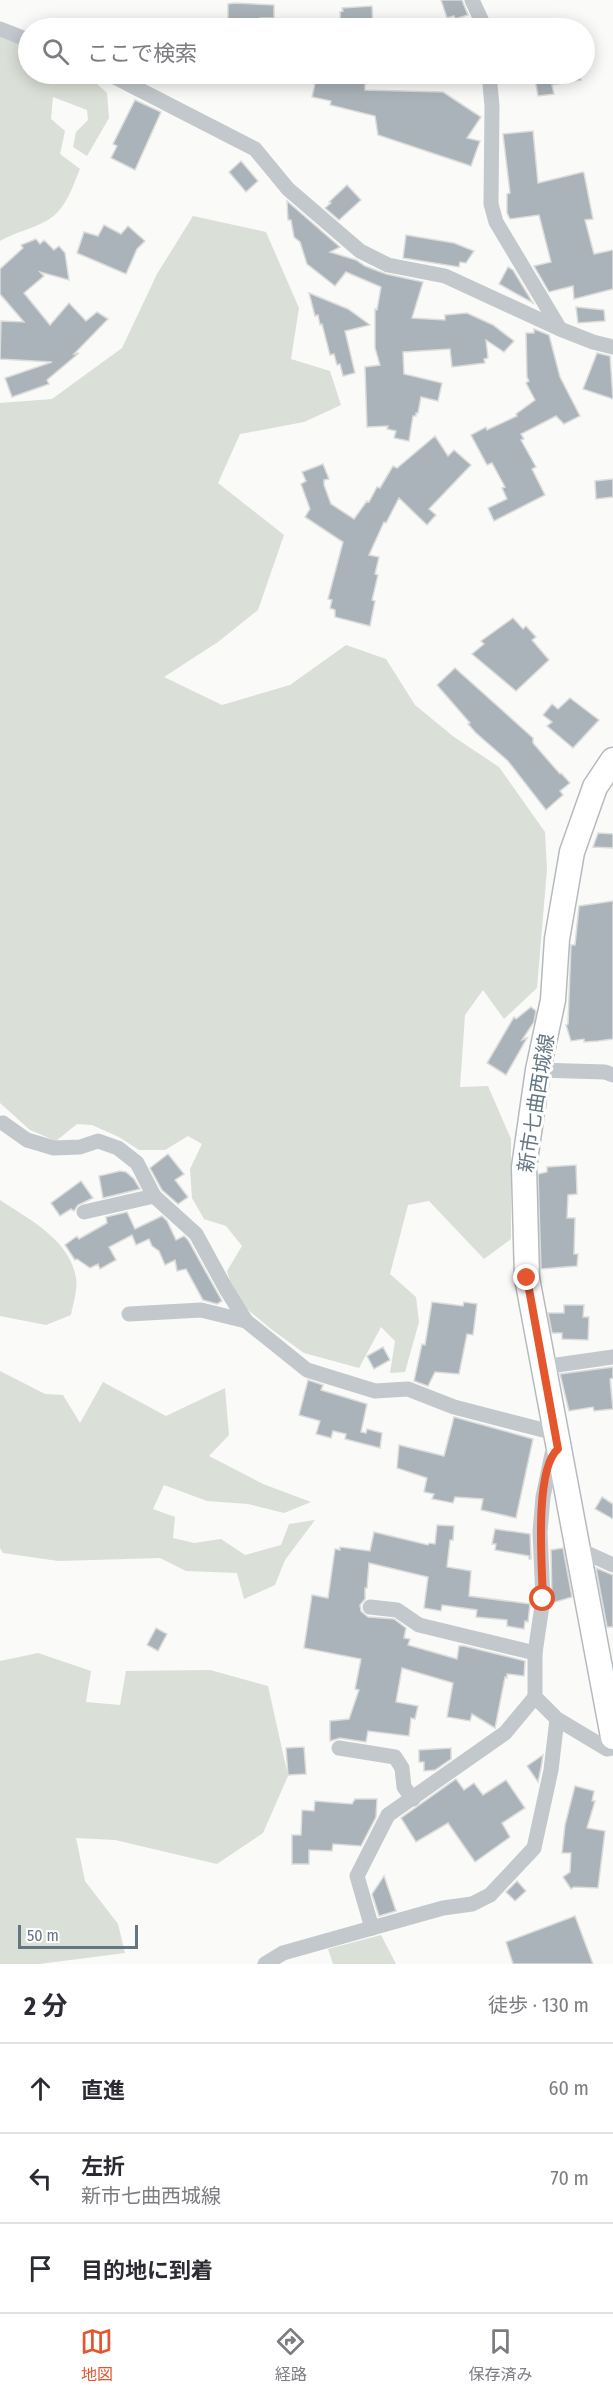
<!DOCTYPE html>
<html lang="ja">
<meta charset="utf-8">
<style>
:root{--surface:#fff;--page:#f7f7f7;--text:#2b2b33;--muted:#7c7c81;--line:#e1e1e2;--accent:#e4572e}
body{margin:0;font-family:"Fira Sans Condensed","Noto Sans JP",sans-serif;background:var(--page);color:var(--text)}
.scale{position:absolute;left:18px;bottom:15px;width:120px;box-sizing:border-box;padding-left:6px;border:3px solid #657683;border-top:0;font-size:16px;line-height:21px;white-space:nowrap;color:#657683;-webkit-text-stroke:4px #fff;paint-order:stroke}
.stop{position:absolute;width:18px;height:18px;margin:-14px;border:4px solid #e4572e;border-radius:50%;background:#fff}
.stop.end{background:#e4572e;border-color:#fff;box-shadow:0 2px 6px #0008}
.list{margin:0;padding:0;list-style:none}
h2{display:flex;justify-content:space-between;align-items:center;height:78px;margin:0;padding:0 24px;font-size:26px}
h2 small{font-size:20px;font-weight:400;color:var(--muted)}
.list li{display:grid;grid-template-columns:39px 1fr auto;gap:18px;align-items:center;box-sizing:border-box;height:90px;padding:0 24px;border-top:2px solid var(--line)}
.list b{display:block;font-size:22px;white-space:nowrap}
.list p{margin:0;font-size:20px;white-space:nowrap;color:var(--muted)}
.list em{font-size:20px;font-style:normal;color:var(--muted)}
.icon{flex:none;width:33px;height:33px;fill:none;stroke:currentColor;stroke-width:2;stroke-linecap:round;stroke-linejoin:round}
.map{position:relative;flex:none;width:613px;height:1964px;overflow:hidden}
.search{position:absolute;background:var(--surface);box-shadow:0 3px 15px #0003;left:18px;right:18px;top:18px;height:66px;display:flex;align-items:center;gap:15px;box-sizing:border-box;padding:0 21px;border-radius:33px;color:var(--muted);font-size:22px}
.sheet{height:348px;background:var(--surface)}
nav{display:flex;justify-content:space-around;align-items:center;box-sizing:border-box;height:84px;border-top:2px solid var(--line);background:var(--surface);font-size:16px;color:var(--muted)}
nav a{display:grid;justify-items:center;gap:3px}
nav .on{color:var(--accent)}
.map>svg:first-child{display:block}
.green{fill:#dadfd7}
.building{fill:#aab3b9;stroke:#dcdcda;stroke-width:1.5}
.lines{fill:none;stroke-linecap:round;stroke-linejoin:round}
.primary-casing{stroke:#b5babe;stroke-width:27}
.street{stroke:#c3c8cc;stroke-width:15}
.primary{stroke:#fff;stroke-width:24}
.route{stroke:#e4572e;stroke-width:8}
.labels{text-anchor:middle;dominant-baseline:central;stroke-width:6;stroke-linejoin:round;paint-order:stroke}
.street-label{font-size:20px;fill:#657683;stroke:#fff}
</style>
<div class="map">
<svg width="613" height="1964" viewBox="0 0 613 1964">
<rect width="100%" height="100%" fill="#fafaf8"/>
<g class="green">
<path d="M0,37l28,11v26h58l21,19 2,25 -22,38 -14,-9 3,-15 12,-12 -1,-10 -34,-13 -2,22 14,12 -5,23 20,15c-8,19 -14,40 -32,51 -15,9 -33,12 -48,21z"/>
<path d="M193,216l73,16 33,76 -8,51 39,12 11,34 -37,17 -64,12 -22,49 66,52 -26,75 -40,32 -54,35 58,28 68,-20 56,-40 40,14 29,46 39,32 45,30 46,65 2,37 -10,119 -33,31 -21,-29 -18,25 -5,72 28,-1 23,53v100l-27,20 -55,-58 -21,4 -18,69 26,23 3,25 -14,50 -15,1 5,-32 -14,-14 -22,41 -55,-15 -33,-24 -36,-30 -8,-28 15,-25 -16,-20 -22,-7 -12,-21 -2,-29 12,-25 -14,-8 -23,14h-26l-20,-13 -27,-12 -15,-1 -21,17 -26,-11 -30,-27v-700l52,-4 70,-51 35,-74z"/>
<path d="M0,1200c30,20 70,40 76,78 2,11 -3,26 -5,37l-25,10 -46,-9z"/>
<path d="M0,1371l45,23 18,1 17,28 23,-41 63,34 59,-28 4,47 -20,21 54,28 48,18 -27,11 -36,-9 -41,-3 -43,-16 -11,24 22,8 -2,21 21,5 27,-4 24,16 36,-10 8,-21 26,-4 -30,40 -10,25 -31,14 -7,-26 -51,-2 -26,-13 -102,3 -55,-8 -3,-5z"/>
<path d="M38,1653l53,18 -5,31 34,3 6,-34 84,-1 58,16 20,90 -25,57 -46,31 -102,-24 -39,-2 9,43 33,43 7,29 -86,11h-39v-303z"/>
<path d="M381,1935l15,29h-63l-5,-15z"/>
</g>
<g class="building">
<path d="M441,0h21l6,15 -13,4 -1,-3 -7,2z"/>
<path d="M235,3l39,2v13h-14v8h-32v-22z"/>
<path d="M372,6l1,21 -32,1 -1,-16 3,-1 -1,-3z"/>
<path d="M317,74h15l33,7v9l78,2 38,25 -14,21 13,3 -9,25 -93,-31 -3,-19 -45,-11 1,-4 -19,-4z"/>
<path d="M534,74h46l1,6 -29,5 2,9 -16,2z"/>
<path d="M135,100l26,12 -26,58 -24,-12 6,-12 -4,-2z"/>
<path d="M533,131l5,52 45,-11 1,1 9,46 -8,1 9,34 19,-4v39l-39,10 -1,-13 -24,6 -15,-26 17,-4 -12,-47 -29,4 -3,-6v-19l3,-1 -7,-59z"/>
<path d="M241,161l17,20 -12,11 -17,-20z"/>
<path d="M347,185l14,15 -22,20 -14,-12 6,-5 -2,-1z"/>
<path d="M287,201l53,46 -10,5 26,8 9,6 21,8 37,8 -11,36 33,2v-5l22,-2 26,12 21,16 -10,11 -18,-12 2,18 -4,1 1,4 -33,4 -2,-18 -47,3 1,22 38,9 -4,18 -17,-4 -3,16h-2v3h-3l-4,25 -15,-3 2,-7 -9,-2 1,-3 -21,1 -2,-60 15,-2 -5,-17v-39l2,1 4,-23 -35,-15 -11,14 -28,-22 -7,-22 -6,-5 -3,-17h-3z"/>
<path d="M104,225l17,9 7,-8 17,15 -8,8 -11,25 -49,-21 7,-21 14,4z"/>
<path d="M406,235l48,8 20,8 -8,12 -6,-1 -1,5 -56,-9z"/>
<path d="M36,239l4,5 4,-4 10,10 5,-4 6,7 4,27 -29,-8 4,4 -20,17 26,32 19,-22 17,18 11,-9 11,7 -34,35 5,-1 -32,27 2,4 -37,13 -7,-19 47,-16 -52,-3 1,-38 23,1 -24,-28v-25l23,-21 -2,-3z"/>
<path d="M508,267l5,3 20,33 -34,-19z"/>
<path d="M309,293l39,16 22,16 -25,6 10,42 -12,3 -3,-12 -3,1 -3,-11 -4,1 -8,-31 -2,1 -2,-10 -3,1z"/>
<path d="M576,307l28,3 1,11 -27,2z"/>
<path d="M534,329l15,6 11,42 20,39 -16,8 -8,-8 -35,18 3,5 -3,1 15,27 -4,2 13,26 -51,26 -6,-13 19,-9 -5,-11 3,-1 -13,-24 -5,2 -16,-30 15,-8 1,3 30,-14 -1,-2 19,-14 -9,-17 3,-2 -2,-4 -1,-44h8z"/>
<path d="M597,353l13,3 3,43 -30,-10z"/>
<path d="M435,436l13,20 6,-6 17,15 -42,44 7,6 -9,10 -28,-27 -13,25 -2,-1 -15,33 10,2 -4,17 3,1 -6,25 3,1 -5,25 -35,-9v-7l-5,-2 2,-8 -4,-1 15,-57 -38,-25 5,-8 -9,-25 5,-3 -4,-9 21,-8 6,15 -5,1v5l7,19 23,15 13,-18 2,1 8,-15 3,1 13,-22 4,2z"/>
<path d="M613,479v18l-17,2 -1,-18z"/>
<path d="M513,618l10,11 3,-3 10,11 -4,3 17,20 -33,31 -44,-37 12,-10 -3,-3z"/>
<path d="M455,668l78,70v5l27,31 1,-1 9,10 -10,8 3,4 -17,15 -38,-49 -32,-28 -8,-9 2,-1 -33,-38z"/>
<path d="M570,698l29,22 -26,28 -26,-22 5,-4 -9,-7 9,-11 6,5z"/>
<path d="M598,833l15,1v14l-20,-1z"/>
<path d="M613,901v138l-15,2 -14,1v-3l-13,2 -5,-16 2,-1 3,-79h4l4,-39z"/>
<path d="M531,1007l5,4 -2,11 -12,18 5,-2 -21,37 -19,-12 27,-46 2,2z"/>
<path d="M168,1154l16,20 -9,6 13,17 -10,7 -16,-14 -12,-22z"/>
<path d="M576,1165l1,29 -9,1 -1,23h8l-1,36h4l-1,12 -36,3 -3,-95 9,-2v-5z"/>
<path d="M120,1171l6,1 8,7 6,10 -37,9 -4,-22z"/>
<path d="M81,1181l12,17 -15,7 -4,6 -3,-2 -11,7 -9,-13z"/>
<path d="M127,1212l8,17 27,-13 5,5 9,19 8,-4 4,4 34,61 -5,3 -14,-4 -17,-31 -9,2 -2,-11 -10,5 -6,-14 -7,-5 -3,-7 -13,6 -4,-10 -23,12 7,13 -16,9 -2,-5 -8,4 -13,-9 -2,1 -10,-15 12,-9 2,3 28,-16 -1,-6z"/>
<path d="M432,1302l31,4 1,-4 13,2 -4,31 -6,-1 -8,40 -24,-2 -7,14 -14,-5 8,-37 3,1z"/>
<path d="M564,1305h20l-1,12h6l-1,23 -26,-1v-6h-10l-4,-20h16z"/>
<path d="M383,1347l7,13 -16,9 -7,-13z"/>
<path d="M613,1367v11l-3,1 3,30 -19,2 -1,-4 -24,4 -9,-37z"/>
<path d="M308,1380l15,5 -2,5 46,14 -6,28 5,1 1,-4 15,4 -2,15 -35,-9 1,-5 -13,-3 -2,7 -15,-4 4,-13 -21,-6z"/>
<path d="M454,1417l79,22 -17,79 -35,-8 2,-11 -28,-2 -2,6 -21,-4 2,-5 -10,-2 3,-14 -30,-10 2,-23 45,11z"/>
<path d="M602,1497l11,7v15l-18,-10z"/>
<path d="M437,1525l17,1 -1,14h-3l-3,27 24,4 -2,25 61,8 -2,18 -3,-1 -1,8 -17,-3v-6l-31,-3 1,-7 -35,-5 -1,6 -17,-3 4,-31 -59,-14 -2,25h-2v11l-5,6 1,6 7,6 26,2 12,9 -2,10 6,1 -2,6 49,14 2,-13h5l61,15 -1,15 -17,-2v4l-2,-1 -10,51 -23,-14 -2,7 -23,-4 6,-34 -51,-15 -6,34 22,4 -3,13 -4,-1 -2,18 -41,-5 -2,11 -26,-4 -10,3v-20l19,-2 10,-29 -4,-1 6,-30 -57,-11 8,-53 16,3 7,-49 5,1v-3l30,4 4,-19 54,13 1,-2 6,1z"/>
<path d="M495,1529l35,5 1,25h-2v-3l-34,-6 1,-6h-4z"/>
<path d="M563,1548l9,49 -20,6 -1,-53z"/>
<path d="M596,1568l17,7v52h-6z"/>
<path d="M156,1628l11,6 -9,17 -11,-6z"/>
<path d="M304,1747l2,27 -18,1 -2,-27z"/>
<path d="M451,1748v11l-16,11 -11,1v-9h-5v-12z"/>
<path d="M543,1755l-2,13 -3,14 -11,-16z"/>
<path d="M456,1779l8,11 10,-7 9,12 23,-15 19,28 -23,15 8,14 -35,25 -27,-39 -32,19 -15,-24z"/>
<path d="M575,1786l19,5 -2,10h3l-8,27 18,3 -7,57 -24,-1 -3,2 -8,-12 7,-5 1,-19h-9l3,-28z"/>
<path d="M355,1799h22l-1,18 -15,29 -28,-2 -1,7 -23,-1v14h-17v-29h9l1,-25 12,1 1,-10 37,3z"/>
<path d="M384,1876l12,35 -17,5 -7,-22z"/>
<path d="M517,1881l9,10 -11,10 -9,-9z"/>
<path d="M575,1916l18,48h-80l-7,-22z"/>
</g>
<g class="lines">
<g class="primary-casing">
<path id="primary" d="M613,760l-18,27 -23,65 -15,87 -4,61 -15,70 -14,97 3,111 86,459"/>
</g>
<g class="street">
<path d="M472,0l13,28"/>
<path d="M0,29l28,11"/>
<path d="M109,74l146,75 33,40 72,62 28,14 57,11 115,53 33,13 20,5"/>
<path d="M489,74l3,32 -1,98 5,18 64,107"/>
<path d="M538,1070l67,2 8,3"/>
<path d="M3,1123l24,17 27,8 26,-1 18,-6 20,7 19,15 17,33"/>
<path d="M84,1212l70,-16 42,38 30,55 20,32 61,49 68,21 33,-2 46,18 101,26"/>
<path d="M129,1314l72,-4 45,11"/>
<path d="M543,1367l70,-10"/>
<path d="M558,1449l-6,5 -9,43 -3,35 3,67 -8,54v44l22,22 50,30 6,-1"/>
<path d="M578,1549l35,16"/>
<path d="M370,1607l27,3 22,15 116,28"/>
<path d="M339,1748l56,9 7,11 2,19 9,12"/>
<path d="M372,1928l-15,-52 31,-61 117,-82 30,-36"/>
<path d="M265,1964l18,-11 160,-45 29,-4 18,-9 44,-47 17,-78 6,-51"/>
</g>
<use href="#primary" class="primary"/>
</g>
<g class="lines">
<path class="route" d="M527,1278l31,171c-24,20 -16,119 -15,150"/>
</g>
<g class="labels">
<g class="street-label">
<text transform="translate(536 1103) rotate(-81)">新市七曲西城線</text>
</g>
</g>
</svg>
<div class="scale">50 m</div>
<div class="stop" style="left:543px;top:1599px"></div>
<div class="stop end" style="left:527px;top:1278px"></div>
<div class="search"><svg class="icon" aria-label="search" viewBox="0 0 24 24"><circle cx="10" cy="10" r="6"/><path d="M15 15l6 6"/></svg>ここで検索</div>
</div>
<section class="sheet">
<h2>2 分<small>徒歩 · 130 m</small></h2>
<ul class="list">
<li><svg class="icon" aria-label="ahead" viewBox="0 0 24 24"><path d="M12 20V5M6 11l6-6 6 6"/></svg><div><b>直進</b></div><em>60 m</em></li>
<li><svg class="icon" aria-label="left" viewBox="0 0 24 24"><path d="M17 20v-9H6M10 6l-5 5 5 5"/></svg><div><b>左折</b><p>新市七曲西城線</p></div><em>70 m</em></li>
<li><svg class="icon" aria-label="arrive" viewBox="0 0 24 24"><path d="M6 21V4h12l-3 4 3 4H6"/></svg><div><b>目的地に到着</b></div></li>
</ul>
</section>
<nav>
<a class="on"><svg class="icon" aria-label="map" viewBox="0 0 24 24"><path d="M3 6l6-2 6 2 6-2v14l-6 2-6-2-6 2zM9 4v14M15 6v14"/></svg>地図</a>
<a><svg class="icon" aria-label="directions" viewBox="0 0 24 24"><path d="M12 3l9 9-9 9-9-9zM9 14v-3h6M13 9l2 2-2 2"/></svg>経路</a>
<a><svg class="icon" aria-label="saved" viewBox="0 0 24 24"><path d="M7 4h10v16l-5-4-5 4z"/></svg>保存済み</a>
</nav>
